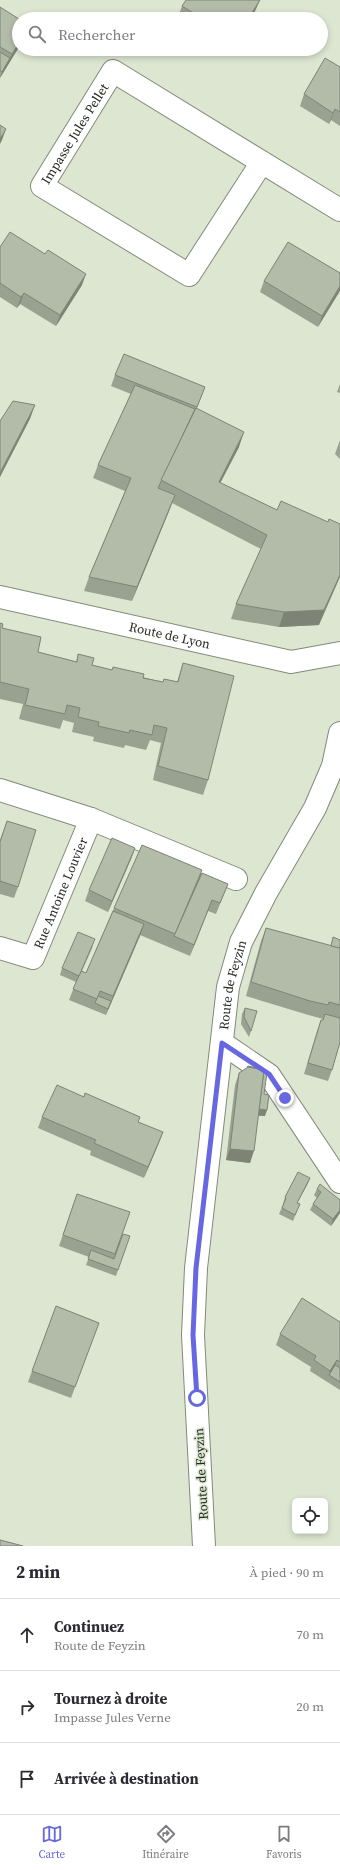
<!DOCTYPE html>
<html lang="fr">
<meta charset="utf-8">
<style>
:root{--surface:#fff;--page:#f2f2f3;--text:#2b2b33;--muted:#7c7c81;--line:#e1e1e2;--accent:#6768e1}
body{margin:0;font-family:"Source Serif 4",serif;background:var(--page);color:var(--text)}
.controls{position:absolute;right:12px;bottom:12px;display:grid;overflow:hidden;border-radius:6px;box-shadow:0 2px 6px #0003}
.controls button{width:36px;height:36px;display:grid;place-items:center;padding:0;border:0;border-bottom:1px solid var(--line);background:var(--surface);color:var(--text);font:20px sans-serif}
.stop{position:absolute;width:12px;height:12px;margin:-9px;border:3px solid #6768e1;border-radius:50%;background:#fff}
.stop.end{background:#6768e1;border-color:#fff;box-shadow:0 1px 4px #0008}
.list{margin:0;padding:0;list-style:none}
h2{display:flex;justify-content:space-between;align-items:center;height:52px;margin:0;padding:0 16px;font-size:17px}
h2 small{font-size:13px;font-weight:400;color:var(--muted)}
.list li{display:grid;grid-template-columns:26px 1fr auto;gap:12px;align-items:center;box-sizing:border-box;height:72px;padding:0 16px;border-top:1px solid var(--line)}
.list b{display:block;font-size:15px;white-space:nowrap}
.list p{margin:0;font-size:13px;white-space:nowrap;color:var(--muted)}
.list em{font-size:13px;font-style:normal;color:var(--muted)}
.icon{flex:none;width:22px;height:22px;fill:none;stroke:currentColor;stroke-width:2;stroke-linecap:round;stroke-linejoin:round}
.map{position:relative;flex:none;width:340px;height:1546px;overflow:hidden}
.search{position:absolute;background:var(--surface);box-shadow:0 2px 6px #0003;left:12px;right:12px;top:12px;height:44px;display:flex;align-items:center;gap:10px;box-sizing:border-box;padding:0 14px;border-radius:22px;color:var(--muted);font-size:15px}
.sheet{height:268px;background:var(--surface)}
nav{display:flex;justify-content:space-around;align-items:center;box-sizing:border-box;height:56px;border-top:1px solid var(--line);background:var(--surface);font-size:11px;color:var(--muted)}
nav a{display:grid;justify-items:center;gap:2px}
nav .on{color:var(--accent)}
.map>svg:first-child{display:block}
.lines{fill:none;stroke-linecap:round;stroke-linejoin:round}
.minor-casing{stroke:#828b78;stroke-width:24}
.minor{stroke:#fff;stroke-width:22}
.wall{fill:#99a290}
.shaded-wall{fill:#7d8476}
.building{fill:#b2bca8;stroke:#7d8476}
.route{stroke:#6768e1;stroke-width:5}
.labels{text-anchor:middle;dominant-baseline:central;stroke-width:3;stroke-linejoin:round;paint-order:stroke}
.street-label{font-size:13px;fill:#262922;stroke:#dce6d1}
</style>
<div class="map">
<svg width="340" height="1546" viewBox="0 0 340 1546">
<rect width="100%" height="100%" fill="#dce6d1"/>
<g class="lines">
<g class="minor-casing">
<g id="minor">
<path id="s1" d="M262,162l-73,113 -147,-89 71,-115 227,139"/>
<path id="s2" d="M0,597l291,65 49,-9"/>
<path d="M0,790l91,29 145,60"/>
<path id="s3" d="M0,948l33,10 58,-139"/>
<path d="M222,1043l47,32 71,107"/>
<path id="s4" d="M204,1546l-11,-211 3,-67 32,-281 13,-45 25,-49 49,-85 18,-42 7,-33"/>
</g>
</g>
<use href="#minor" class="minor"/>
</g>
<g class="wall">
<path d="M260,0l-5,11 -4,8h-70l-3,-2 4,-11z"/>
<path d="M0,7l19,40 -19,31z"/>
<path d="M340,67v59l-9,-6 -2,4 -29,-18 4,-12z"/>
<path d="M0,247l82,38 -26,41 -36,-22 -3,4 -17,-11z"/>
<path d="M340,273l-22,54 -58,-35 4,-11z"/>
<path d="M115,375l90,12 -8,21 42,39 -19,36 57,27 42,115 -40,2 -48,-8 5,-15 25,-55 -89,-46 -40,98 -48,-10 5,-14 36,-86 -32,-13 5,-13 33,-71 -20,-8z"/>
<path d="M340,384v9l-3,-1z"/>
<path d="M340,440v19l-5,-5z"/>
<path d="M0,623l2,5 36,24 38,10 2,-8 14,11 71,17 1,-3 13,3 6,-19 25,117 -5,15 -50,-15 8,-37 -11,-3 -4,10 -21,-5 -1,3 -31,-7 1,-4 -22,-5 2,-9 -11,-3 -3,9 -41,-10 4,-15 -23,-5z"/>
<path d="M7,821l11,66 -4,11 -14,-4v-54z"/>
<path d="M135,848l-4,11 -23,53 -23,-11 4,-11z"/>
<path d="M202,873l26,11 -12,30 -8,-3 -18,45 -50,-21 -34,80 -37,-15 7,-18 -16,-7 2,-7 31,-22 -11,25 4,2 28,-65z"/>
<path d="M266,928l65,18 2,-9 7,3v102l-8,28 -4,11 -24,-7 13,-43 4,-11h2l1,-4 -1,3 -18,-5 -59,-18 15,-55z"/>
<path d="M245,1008l6,23 -2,6 -8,-13 1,-10z"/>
<path d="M239,1073l25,21 1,22h-7l-8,47 -24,-3 9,-75z"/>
<path d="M42,1117l121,15 -19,46 -54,-23 1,-4 -53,-23z"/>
<path d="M310,1178l-3,7 -10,18 3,1 -7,17 -14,-7 4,-9v-1l2,-7z"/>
<path d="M317,1189l23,11v13l-9,13 -21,-16 3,-6 4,-6 -3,-3z"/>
<path d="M77,1194l43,48 -2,28 -2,6 -30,-11 3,-8 -30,-11z"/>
<path d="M56,1306l43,17 -28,75 -43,-16z"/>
<path d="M340,1322v68l-30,-19 1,-4 -35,-22 4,-11z"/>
</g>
<g class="shaded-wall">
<path d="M260,0l-5,11 -4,8h-3z"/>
<path d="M19,43v4l-19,31 2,-6 8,-14 2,-4z"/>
<path d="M335,109l-4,11 -2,4 4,-11z"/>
<path d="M6,129l-4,11 -2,4v-5z"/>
<path d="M86,274l-4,11 -26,41 4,-11z"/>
<path d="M340,286v5l-22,36 4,-11z"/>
<path d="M24,293l-4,11 -3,4 4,-11z"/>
<path d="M35,405l-5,14 -30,58v-2l1,-4z"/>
<path d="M244,432l-5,15 -26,50 6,-15z"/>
<path d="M175,495l-5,14 -38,92 5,-14z"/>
<path d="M340,575v2l-21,48 -40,2 5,-15z"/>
<path d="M135,848l-4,11 -23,53 4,-11z"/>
<path d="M212,900l-4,11 -18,45 4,-11z"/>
<path d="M144,924l-4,12 -34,79 7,-19z"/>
<path d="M258,1109l9,1 -2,6 -10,-1z"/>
<path d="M163,1132l-4,11 -15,35 4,-11z"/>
<path d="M230,1149l24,2 -4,12 -24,-3z"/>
<path d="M310,1178l-3,7 -13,24 3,-6z"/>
<path d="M340,1210v3l-9,13 2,-7z"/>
<path d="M337,1360l-4,12 -4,3 1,-4z"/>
</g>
<g class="building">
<path d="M186,0h74l-12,19h-45l-21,-13z"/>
<path d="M0,7l19,12v24l-7,11 -12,-7z"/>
<path d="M0,52l10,6 -8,14 -2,-2z"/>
<path d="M325,58l15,9v45l-5,-3 -2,4 -29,-19z"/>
<path d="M0,125l6,4 -6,10z"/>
<path d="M10,232l35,22 3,-4 38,24 -26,41 -36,-22 -3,4 -21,-14v-36z"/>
<path d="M288,242l52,31v13l-18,30 -58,-35z"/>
<path d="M124,354l81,33 -8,20 -82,-32z"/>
<path d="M135,385l60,24 -37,79 17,7 -38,92 -48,-10 42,-99 -33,-13z"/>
<path d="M13,401l22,4 -34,66 -1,5v-55z"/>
<path d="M196,408l48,24 -25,50 58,28 4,-9 47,21 1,-3 11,5v51l-16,35 -40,2 -48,-8 31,-69 -106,-55z"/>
<path d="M0,623l3,1 -1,4 39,9 -3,15 39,10 1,-8 16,4 -2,7 20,5 1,-3 31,7 -1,4 20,4 1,-3 14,3 5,-19 51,13 -26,104 -50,-14 9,-38 -13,-3 -2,10 -22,-5 -1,3 -31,-7 1,-4 -21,-5 2,-9 -13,-3 -2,9 -40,-9 4,-16 -29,-7z"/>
<path d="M7,821l29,9 -18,57 -18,-6v-39z"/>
<path d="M112,838l23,10 -23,53 -23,-11z"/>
<path d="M142,845l60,25 -27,64 -61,-26z"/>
<path d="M202,873l26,11 -8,19 -8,-3 -18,45 -20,-9z"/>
<path d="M113,911l31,13 -31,72 -13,-5 -3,8 -24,-10 8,-18 5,2z"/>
<path d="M266,928l74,20v57l-11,-3 -1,3 -18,-4 -59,-19z"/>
<path d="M78,932l17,7 -16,37 -17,-8z"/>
<path d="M333,937l7,3v8l-9,-2z"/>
<path d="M98,996l13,5 -3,8 -13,-6z"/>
<path d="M245,1008l12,3 -6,20 -7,-14z"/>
<path d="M325,1014l15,4v24l-8,28 -24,-7 13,-43h2z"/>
<path d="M248,1066l18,4 1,3 -3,21 5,1 -2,15 -8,-1 5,-39 -16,-3h-1z"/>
<path d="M248,1067l16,3 -10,81 -24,-2 9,-76z"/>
<path d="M57,1085l27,12 1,-4 55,24 -2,5 25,10 -15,35 -54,-24 2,-3 -54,-23z"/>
<path d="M298,1172l12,6 -13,25 3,1 -5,11 -13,-7 4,-10 -1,-1z"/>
<path d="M320,1184l20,16v10l-7,9 -20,-15 8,-12 -4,-3z"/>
<path d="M77,1194l53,18 -15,42 -52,-19z"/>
<path d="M123,1234l7,2 -12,34 -30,-11 3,-9 23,9z"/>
<path d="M302,1298l38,24v40l-3,-2 -7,11 -16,-11 2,-4 -36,-22z"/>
<path d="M56,1306l43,17 -24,64 -43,-16z"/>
<path d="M335,1365l5,3v14l-11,-7z"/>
<path d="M0,1540l23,6h-23z"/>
</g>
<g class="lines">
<path class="route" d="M197,1398l-4,-63 3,-67 26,-225 47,31 16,24"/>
</g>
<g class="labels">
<g class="street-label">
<text stroke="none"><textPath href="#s1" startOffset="368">Impasse Jules Pellet</textPath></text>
<text stroke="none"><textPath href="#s2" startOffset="174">Route de Lyon</textPath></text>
<text stroke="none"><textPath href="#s3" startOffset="105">Rue Antoine Louvier</textPath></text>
<text stroke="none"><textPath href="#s4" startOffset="564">Route de Feyzin</textPath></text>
<text transform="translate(201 1474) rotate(-93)">Route de Feyzin</text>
</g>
</g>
</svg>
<div class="controls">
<button><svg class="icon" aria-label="locate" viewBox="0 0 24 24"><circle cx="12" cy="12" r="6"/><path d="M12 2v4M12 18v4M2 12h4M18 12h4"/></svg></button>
</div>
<div class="stop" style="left:197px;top:1398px"></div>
<div class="stop end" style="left:285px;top:1098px"></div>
<div class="search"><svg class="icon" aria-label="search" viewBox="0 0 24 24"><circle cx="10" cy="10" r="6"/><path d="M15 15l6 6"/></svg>Rechercher</div>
</div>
<section class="sheet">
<h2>2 min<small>À pied · 90 m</small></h2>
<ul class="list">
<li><svg class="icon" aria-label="ahead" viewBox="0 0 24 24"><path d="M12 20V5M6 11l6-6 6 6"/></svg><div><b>Continuez</b><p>Route de Feyzin</p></div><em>70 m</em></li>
<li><svg class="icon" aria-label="right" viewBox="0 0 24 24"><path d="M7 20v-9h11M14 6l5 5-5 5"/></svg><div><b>Tournez à droite</b><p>Impasse Jules Verne</p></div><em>20 m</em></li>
<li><svg class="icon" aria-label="arrive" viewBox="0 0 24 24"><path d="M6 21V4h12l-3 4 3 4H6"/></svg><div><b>Arrivée à destination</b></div></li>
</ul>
</section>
<nav>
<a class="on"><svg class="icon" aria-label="map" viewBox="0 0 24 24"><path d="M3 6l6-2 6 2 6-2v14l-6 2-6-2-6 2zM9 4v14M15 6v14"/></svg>Carte</a>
<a><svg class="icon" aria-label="directions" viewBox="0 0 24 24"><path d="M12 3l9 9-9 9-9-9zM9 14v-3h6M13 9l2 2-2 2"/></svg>Itinéraire</a>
<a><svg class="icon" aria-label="saved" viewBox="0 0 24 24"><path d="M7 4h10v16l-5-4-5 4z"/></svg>Favoris</a>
</nav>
